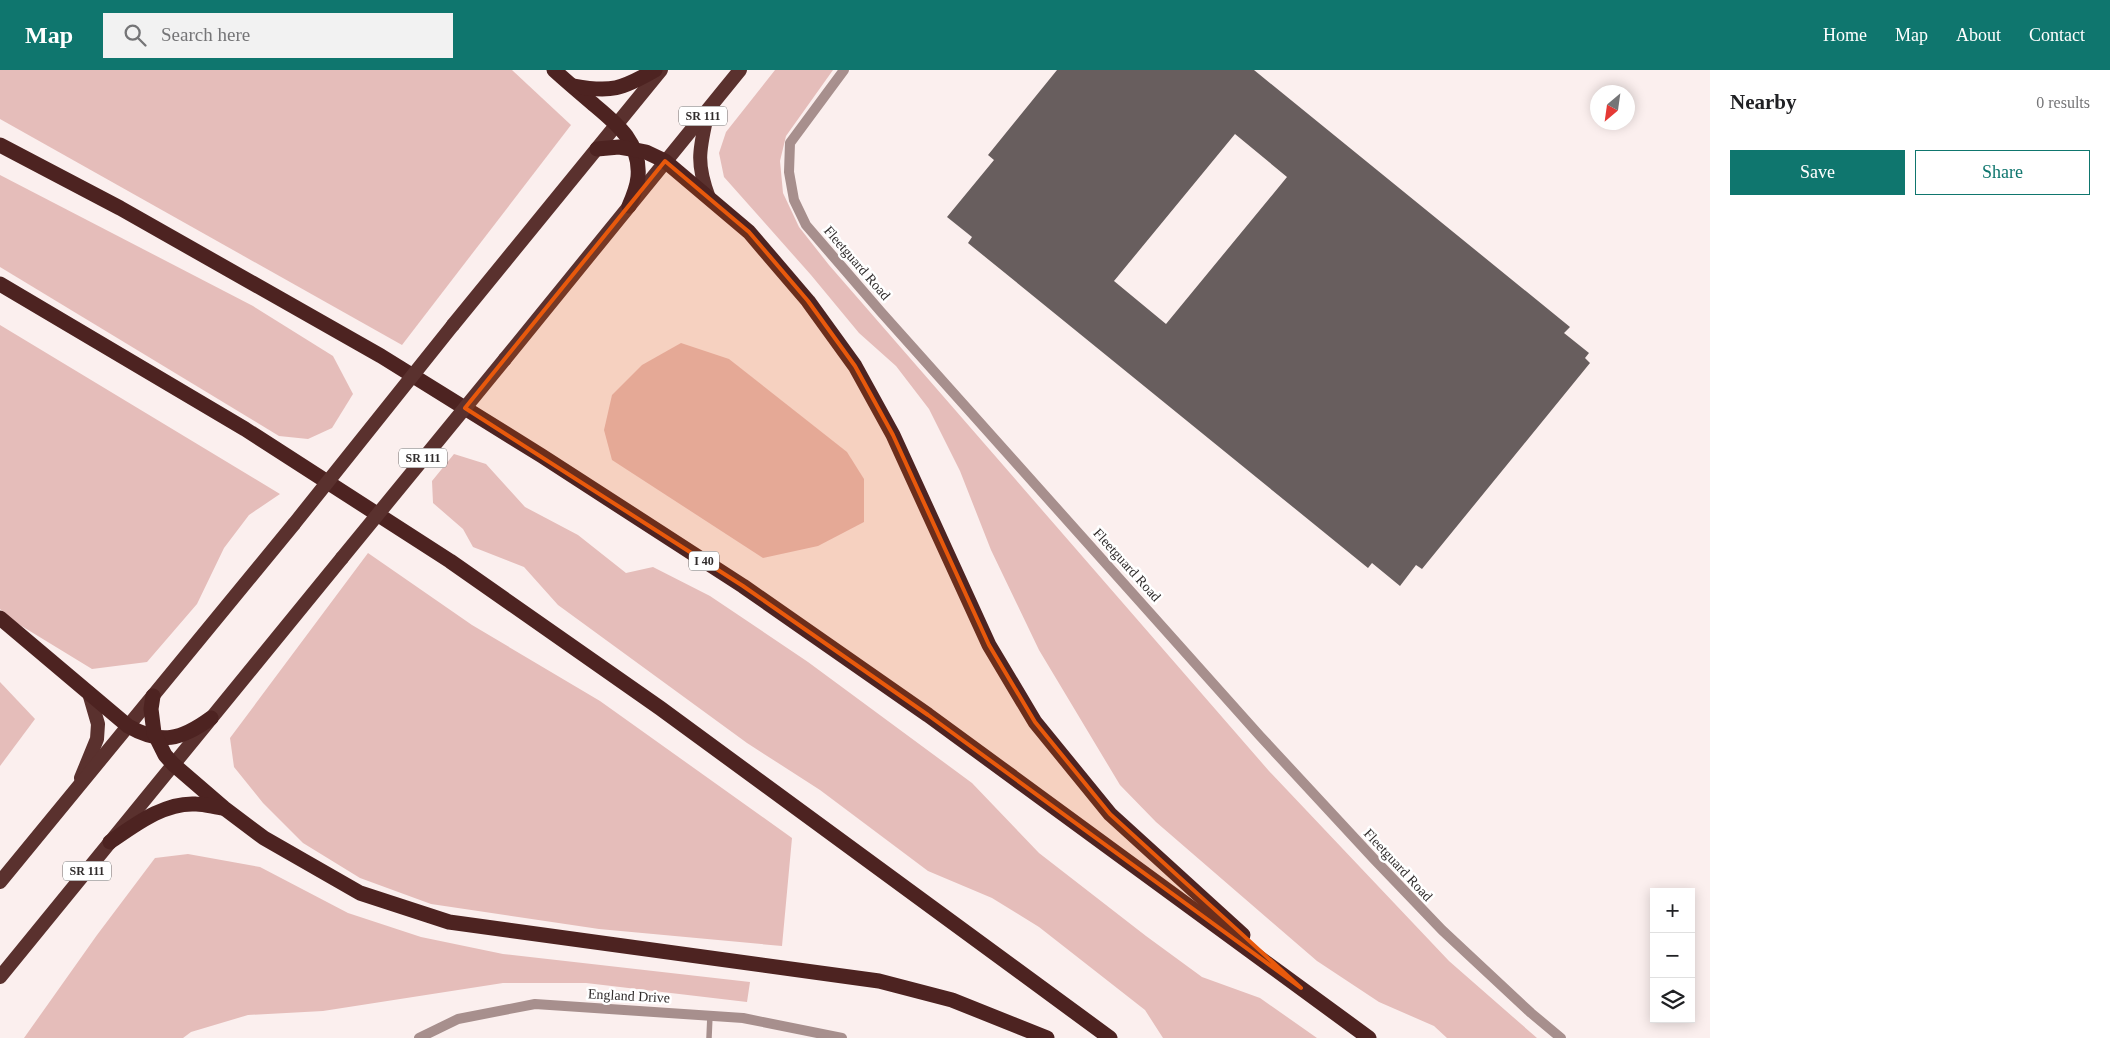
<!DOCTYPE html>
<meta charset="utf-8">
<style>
:root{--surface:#fff;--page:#f2f2f2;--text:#202124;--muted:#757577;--line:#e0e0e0;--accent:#0f766e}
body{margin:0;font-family:Georgia,serif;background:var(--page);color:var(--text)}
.controls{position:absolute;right:15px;bottom:15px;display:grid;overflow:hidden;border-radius:0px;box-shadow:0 2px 12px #0003}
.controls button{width:45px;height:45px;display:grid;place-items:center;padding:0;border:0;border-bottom:1px solid var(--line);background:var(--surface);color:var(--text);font:25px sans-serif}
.compass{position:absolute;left:1590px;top:15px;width:45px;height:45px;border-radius:50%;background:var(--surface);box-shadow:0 2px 12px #0003;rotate:209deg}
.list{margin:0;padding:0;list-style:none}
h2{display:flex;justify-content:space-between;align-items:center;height:65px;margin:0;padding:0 20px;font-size:21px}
h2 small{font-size:16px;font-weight:400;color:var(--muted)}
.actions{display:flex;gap:10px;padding:15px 20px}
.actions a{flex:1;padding:11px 0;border:1px solid var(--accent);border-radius:0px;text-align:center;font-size:18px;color:var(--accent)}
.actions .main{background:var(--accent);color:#fff}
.icon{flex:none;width:28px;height:28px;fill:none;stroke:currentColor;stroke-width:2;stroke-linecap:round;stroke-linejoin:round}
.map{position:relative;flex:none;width:1710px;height:968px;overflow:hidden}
header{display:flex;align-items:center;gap:30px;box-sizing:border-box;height:70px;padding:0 25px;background:var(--accent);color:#fff}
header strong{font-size:24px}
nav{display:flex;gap:28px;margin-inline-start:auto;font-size:18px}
.search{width:350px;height:45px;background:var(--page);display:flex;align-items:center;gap:12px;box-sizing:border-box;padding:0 18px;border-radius:0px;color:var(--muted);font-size:19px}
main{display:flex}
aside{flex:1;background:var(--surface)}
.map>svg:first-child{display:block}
.green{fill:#e5bdba}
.building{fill:#685e5e;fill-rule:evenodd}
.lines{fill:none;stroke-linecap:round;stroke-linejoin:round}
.service{stroke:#a78f8d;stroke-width:5.5}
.minor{stroke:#a78f8d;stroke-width:10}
.tertiary{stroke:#a78f8d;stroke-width:10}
.trunk{stroke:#5a312e;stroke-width:14}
.motorway{stroke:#4d2321;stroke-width:15}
.trunk-bridge{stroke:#5a312e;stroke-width:14}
.marked{fill:#e8590c;fill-opacity:0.2;stroke:#e8590c;stroke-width:4;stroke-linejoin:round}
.labels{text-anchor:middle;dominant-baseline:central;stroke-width:5;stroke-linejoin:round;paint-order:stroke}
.shield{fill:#fff;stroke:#6e6b6b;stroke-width:1}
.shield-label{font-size:12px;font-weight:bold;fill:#302c2c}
.street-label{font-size:14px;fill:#302c2c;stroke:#fff}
</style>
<header>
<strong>Map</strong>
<div class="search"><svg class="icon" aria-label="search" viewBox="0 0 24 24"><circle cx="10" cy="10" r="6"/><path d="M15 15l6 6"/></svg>Search here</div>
<nav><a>Home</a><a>Map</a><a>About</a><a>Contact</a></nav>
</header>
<main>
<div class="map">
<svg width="1710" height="968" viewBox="0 0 1710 968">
<rect width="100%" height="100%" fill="#fbefee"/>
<g class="green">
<path d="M0,0h512l59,55 -169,220 -402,-226z"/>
<path d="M775,0h58l-47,66 -6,25 3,32 16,34 30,38 440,506 180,190 88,77h-90l-13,-12 -55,-24 -62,-41 -161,-139 -36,-37 -81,-135 -48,-100 -31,-79 -31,-62 -33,-43 -37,-33 -48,-58 -87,-98 -5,-24 7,-21z"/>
<path d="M0,105l253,131 80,50 20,38 -21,34 -24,11 -29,-3 -279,-169z"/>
<path d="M0,255l280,169 -31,21 -25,33 -27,56 -50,58 -55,7 -77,-47 -15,-13z"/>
<path d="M681,273l48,16 118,93 17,27v43l-46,24 -55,12 -151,-98 -8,-30 8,-35 30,-30z"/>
<path d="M454,384l32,10 39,43 53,28 48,38 27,-6 57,29 98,66 164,121 67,70 107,83 56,41 58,21 57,40h-154l-18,-28 -106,-83 -47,-29 -64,-27 -108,-81 -73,-47 -189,-138 -34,-38 -51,-20 -10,-18 -30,-26 -1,-22z"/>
<path d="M368,483l104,72 128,76 192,137 -10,108 -183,-17 -168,-25 -71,-26 -57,-35 -40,-40 -29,-36 -4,-29z"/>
<path d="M0,612l35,37 -35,47z"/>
<path d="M188,784l72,13 88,46 73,24 82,17 247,28 -3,20 -161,-19h-83l-180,28 -75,4 -57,17 -8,6h-159l73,-103 58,-77z"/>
</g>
<path class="building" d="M1057,0h197l316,257 -6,6 25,20 -4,5 5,5 -168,206 -6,-4 -16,21 -28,-23 -4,5 -400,-325 4,-6 -25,-20 47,-57 -6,-5zM1235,64l52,43 -121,147 -52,-43z"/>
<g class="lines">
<path class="service" d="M709,968l1,-23"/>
<path class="minor" d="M844,0l-54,73 -1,29 5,28 12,25 75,87 379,424 114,123 68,71 89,83 30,25"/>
<path class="tertiary" d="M419,968l39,-19 77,-15 208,14 99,20"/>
<g class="trunk">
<path d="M708,41c-8,37 -13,50 1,87"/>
<path d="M453,255l208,-255"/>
<path d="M505,289l235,-289"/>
<path d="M81,708l16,-39 1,-15 -9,-31"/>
<path d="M0,812l294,-358"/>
<path d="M0,907l342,-419"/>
</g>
<g class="motorway">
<path d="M554,0c12,11 25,22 38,33 24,20 49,39 46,74 -1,11 -5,20 -9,29"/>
<path d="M574,16c37,7 48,3 81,-16"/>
<path d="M0,75l120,63 261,148 161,100 201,130 185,129 441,323"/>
<path d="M597,79l22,-2 12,2 15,3 19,9 84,71 59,69 47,65 38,69 96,210 46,77 75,92 133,121"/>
<path d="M0,214l245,145 205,132 210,147 450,330"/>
<path d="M0,548l128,108c33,19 53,14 83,-8"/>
<path d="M153,626l-2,13 3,24 11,22 8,9 51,44 40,30 96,55 89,29 430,59 73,19 95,38"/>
<path d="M110,772c25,-17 54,-40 86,-38 9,0 18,3 27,4"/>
</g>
<g class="trunk-bridge">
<path d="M294,454l159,-199"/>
<path d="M342,488l163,-199"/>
</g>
</g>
<path class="marked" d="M665,91l84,71 59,69 47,65 38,69 96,210 46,77 75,92 191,174 -373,-273 -185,-129 -278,-178z"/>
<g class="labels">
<g class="shield">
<rect x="679" y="36.5" width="48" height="19" rx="4"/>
<rect x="399" y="378.5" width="48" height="19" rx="4"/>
<rect x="689" y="481.5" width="30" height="19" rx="4"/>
<rect x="63" y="791.5" width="48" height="19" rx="4"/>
</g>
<g class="shield-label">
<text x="703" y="46">SR 111</text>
<text x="423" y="388">SR 111</text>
<text x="704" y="491">I 40</text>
<text x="87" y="801">SR 111</text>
</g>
<g class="street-label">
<text transform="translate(857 193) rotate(49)">Fleetguard Road</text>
<text transform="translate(1127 495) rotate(48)">Fleetguard Road</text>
<text transform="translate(1398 795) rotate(47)">Fleetguard Road</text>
<text transform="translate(629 926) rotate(3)">England Drive</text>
</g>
</g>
</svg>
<div class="controls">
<button>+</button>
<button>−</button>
<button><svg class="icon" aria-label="layers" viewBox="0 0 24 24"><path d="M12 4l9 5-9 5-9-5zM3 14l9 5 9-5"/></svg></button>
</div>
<svg class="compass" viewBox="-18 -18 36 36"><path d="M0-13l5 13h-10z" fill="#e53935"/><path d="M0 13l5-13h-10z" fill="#757577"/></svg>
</div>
<aside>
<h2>Nearby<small>0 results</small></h2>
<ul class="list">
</ul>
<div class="actions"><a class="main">Save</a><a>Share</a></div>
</aside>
</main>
